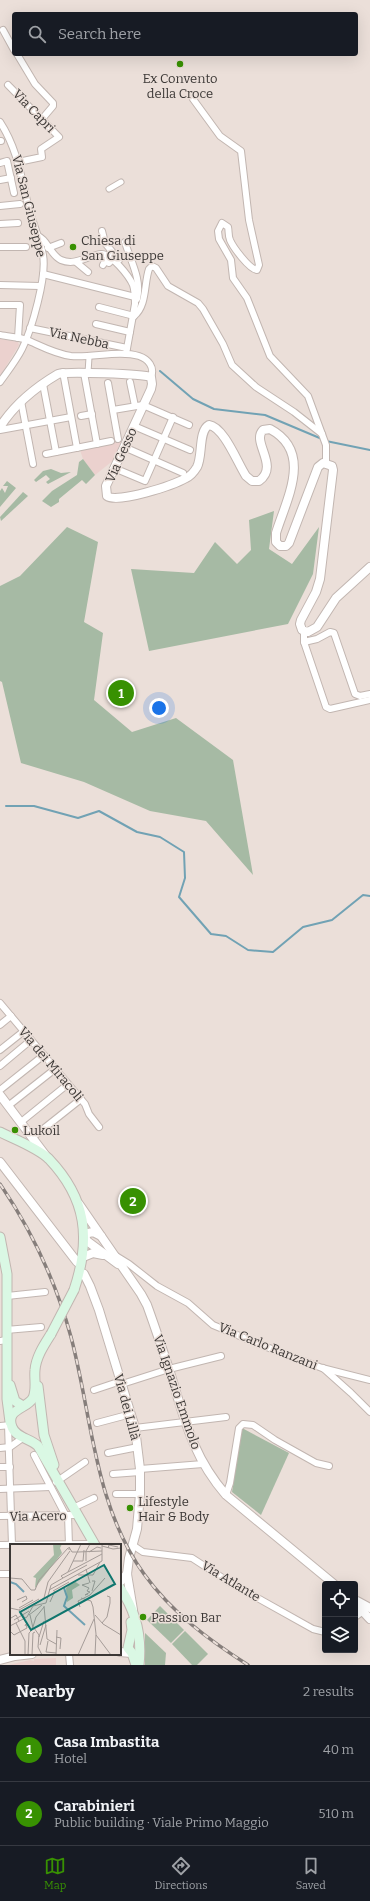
<!DOCTYPE html>
<meta charset="utf-8">
<style>
:root{--surface:#171b24;--page:#242831;--text:#f1f3f6;--muted:#9ea1a6;--line:#363941;--accent:#389102}
body{margin:0;font-family:Bitter,serif;background:var(--page);color:var(--text)}
.controls{position:absolute;right:12px;bottom:12px;display:grid;overflow:hidden;border-radius:4px;box-shadow:0 4px 16px #0002}
.controls button{width:36px;height:36px;display:grid;place-items:center;padding:0;border:0;border-bottom:1px solid var(--line);background:var(--surface);color:var(--text);font:20px sans-serif}
.you{position:absolute;left:159px;top:708px;width:14px;height:14px;margin:-10px;border:3px solid #fff;border-radius:50%;background:#1a73e8;box-shadow:0 0 0 6px #1a73e833}
.badge{display:grid;place-items:center;width:26px;height:26px;border-radius:50%;background:var(--accent);color:#fff;font-size:13px;font-weight:700}
.pin{position:absolute;translate:-50% -50%;border:2px solid #fff;box-shadow:0 1px 4px #0006}
.list{margin:0;padding:0;list-style:none}
h2{display:flex;justify-content:space-between;align-items:center;height:52px;margin:0;padding:0 16px;font-size:17px}
h2 small{font-size:13px;font-weight:400;color:var(--muted)}
.list li{display:grid;grid-template-columns:26px 1fr auto;gap:12px;align-items:center;box-sizing:border-box;height:64px;padding:0 16px;border-top:1px solid var(--line)}
.list b{display:block;font-size:15px;white-space:nowrap}
.list p{margin:0;font-size:13px;white-space:nowrap;color:var(--muted)}
.list em{font-size:13px;font-style:normal;color:var(--muted)}
.icon{flex:none;width:22px;height:22px;fill:none;stroke:currentColor;stroke-width:2;stroke-linecap:round;stroke-linejoin:round}
.map{position:relative;flex:none;width:370px;height:1665px;overflow:hidden}
.search{position:absolute;background:var(--surface);box-shadow:0 4px 16px #0002;left:12px;right:12px;top:12px;height:44px;display:flex;align-items:center;gap:10px;box-sizing:border-box;padding:0 14px;border-radius:4px;color:var(--muted);font-size:15px}
.sheet{height:180px;background:var(--surface)}
nav{display:flex;justify-content:space-around;align-items:center;box-sizing:border-box;height:56px;border-top:1px solid var(--line);background:var(--surface);font-size:11px;color:var(--muted)}
nav a{display:grid;justify-items:center;gap:2px}
nav .on{color:var(--accent)}
.map>svg:first-child{display:block}
.education{fill:#ebd1ce}
.green{fill:#a6baa4}
.lines{fill:none;stroke-linecap:round;stroke-linejoin:round}
.stream{stroke:#71a2b4;stroke-width:2}
.pedestrian-casing{stroke:#c2b6b1;stroke-width:7}
.minor-casing{stroke:#c2b6b1;stroke-width:8}
.tertiary-casing{stroke:#c2b6b1;stroke-width:10}
.secondary-casing{stroke:#c2b6b1;stroke-width:11}
.pedestrian{stroke:#fff;stroke-width:5}
.minor{stroke:#fff;stroke-width:6}
.tertiary{stroke:#fff;stroke-width:8}
.secondary{stroke:#daf8e4;stroke-width:9}
.rail-casing{stroke:#867e7b;stroke-width:3.5}
.rail{stroke:#ebdfd9;stroke-width:2;stroke-dasharray:6;stroke-linecap:butt}
.secondary-bridge-casing{stroke:#c2b6b1;stroke-width:11;stroke-linecap:butt}
.secondary-bridge{stroke:#daf8e4;stroke-width:9}
.poi-dot{fill:#389102;stroke:#ebdfd9;stroke-width:1.5}
.labels{text-anchor:middle;dominant-baseline:central;stroke-width:3;stroke-linejoin:round;paint-order:stroke}
.poi-label{font-size:13px;fill:#3c3836;stroke:#ebdfd9;text-anchor:start}
.street-label{font-size:13px;fill:#3c3836;stroke:#ebdfd9}
.inset-river{fill:none;stroke:#71a2b4;stroke-width:2}
.inset-road{fill:none;stroke:#a59c98;stroke-width:1}
.view{fill:#0f766e;fill-opacity:0.15;stroke:#0f766e;stroke-width:2}
.inset-edge{fill:none;stroke:#3c3836;stroke-width:2}
</style>
<div class="map">
<svg width="370" height="1665" viewBox="0 0 370 1665">
<rect width="100%" height="100%" fill="#ebdfd9"/>
<g class="education">
<path d="M0,339l18,3 1,3 -19,31z"/>
<path d="M113,440l9,2 -7,17 -20,16 -12,-16 -3,-9 33,-6z"/>
<path d="M56,1658v7h-48l22,-5 4,1v-2z"/>
</g>
<g class="green">
<path d="M83,459l12,16 -9,9 -4,-4 -23,19v3l-8,5 -9,-6 10,-10 25,-16 2,-13z"/>
<path d="M51,469l10,4 10,-1 -23,12 -2,-2 4,-3 -4,-4 -10,7 -2,-2 9,-9z"/>
<path d="M7,481l9,7 -16,19v-16l2,-3 3,5 3,-7h-5z"/>
<path d="M23,492l5,4 -27,25 -1,-4z"/>
<path d="M274,511l-5,38 23,15 27,-37 -6,47 -25,50 -139,27 -18,-82 63,4 21,-31 22,22 14,-14 -2,-30z"/>
<path d="M67,527l31,15 -14,80 19,11 -9,67 38,32 44,-14 57,42 20,115 -47,-54 -56,-10 -66,-29 -63,-19 -19,-81 -2,-1v-95l20,-10z"/>
<path d="M242,1428l47,25 -28,62 -29,-23z"/>
<path d="M160,1606l24,24 -13,13 -24,-23z"/>
<path d="M185,1631l23,23 -11,11h-5l-20,-21z"/>
<path d="M145,1633l21,20 -1,12h-20z"/>
</g>
<g class="lines">
<g class="stream">
<path d="M160,371l33,28 21,10 51,6 57,24"/>
<path d="M326,441l44,9"/>
<path d="M6,806h28l44,12 21,-7 38,21 23,5 24,15 1,26 -6,19 32,37 15,2 22,14 25,2 30,-25 29,-7 31,-25 7,1"/>
</g>
<g class="pedestrian-casing">
<g id="pedestrian">
<path d="M109,189l12,-7"/>
<path d="M88,373l1,-16"/>
</g>
</g>
<g class="minor-casing">
<g id="minor">
<path d="M3,30l11,20"/>
<path d="M17,54l18,30 18,19v3l-11,13"/>
<path d="M8,85l51,52 -18,12 1,8 -24,5"/>
<path d="M193,99l27,37 21,15 8,69 10,45 -2,5c-8,-1 -24,-23 -27,-30 -2,-5 -1,-9 -2,-13l-6,-4 -4,8 1,8 12,21 2,18 14,20 23,58 38,40 18,49v18"/>
<path d="M0,122c17,26 21,54 28,83 4,17 12,33 15,50 4,21 -11,74 -21,94 -6,12 -15,23 -22,33"/>
<path d="M0,141h1"/>
<path d="M0,163l7,-2 7,32"/>
<path d="M0,180l11,-2"/>
<path d="M0,206l20,-2"/>
<path d="M0,224l18,-1"/>
<path d="M102,231l3,12 14,17"/>
<path d="M38,236c10,4 12,19 23,24 14,6 26,-4 40,-6 10,-1 28,22 32,31 2,6 2,13 2,19l-9,50"/>
<path d="M125,242c5,18 17,37 12,57"/>
<path d="M0,247h26"/>
<path d="M48,248l13,-5"/>
<path d="M76,262l12,10"/>
<path d="M103,265l2,-4 4,2 4,-4"/>
<path d="M43,274l92,23"/>
<path d="M0,285l40,1"/>
<path d="M0,305h20l-2,33"/>
<path d="M99,307l35,9"/>
<path d="M134,316c13,-10 10,-33 15,-47l3,-3 4,2 12,18 30,17 5,6 20,35 9,21 24,22 38,25 28,22"/>
<path d="M96,324l34,8"/>
<path d="M30,328l97,20"/>
<path d="M0,335c9,2 19,2 27,5 14,6 28,14 44,16 21,2 48,-6 68,0 9,3 16,11 12,21"/>
<path d="M63,372l14,76"/>
<path d="M84,373l13,71"/>
<path d="M130,382l5,24"/>
<path d="M108,383l10,56"/>
<path d="M43,384l13,68"/>
<path d="M21,401l12,63"/>
<path d="M113,410l30,-5 46,20"/>
<path d="M81,416l11,-2"/>
<path d="M134,426l56,24"/>
<path d="M0,430l71,-13"/>
<path d="M124,447l59,26"/>
<path d="M46,454l65,-13"/>
<path d="M114,468l31,13 28,-64"/>
<path d="M304,632v10l22,65 4,2 40,-9"/>
<path d="M304,642l13,-3 13,-7 4,1 21,61 5,2 10,-2"/>
<path d="M0,1003l85,101 4,10 10,13"/>
<path d="M0,1025l11,-9"/>
<path d="M0,1050l24,-19"/>
<path d="M0,1066l31,-26"/>
<path d="M0,1090l44,-35"/>
<path d="M8,1106l47,-37"/>
<path d="M21,1122l47,-38"/>
<path d="M33,1137l48,-38"/>
<path d="M116,1256l13,8 28,22 31,17 25,22 51,21 58,22 48,12"/>
<path d="M7,1296l38,-4"/>
<path d="M6,1330l35,-3"/>
<path d="M0,1341l6,-1"/>
<path d="M323,1368l28,25 19,19"/>
<path d="M122,1384l47,-15 52,-13"/>
<path d="M94,1390l27,-9"/>
<path d="M97,1423l34,-9"/>
<path d="M8,1425l4,120"/>
<path d="M0,1426l11,-1"/>
<path d="M135,1428l91,-11"/>
<path d="M0,1448l10,-1 14,-10"/>
<path d="M108,1453l30,-6"/>
<path d="M34,1455l32,61"/>
<path d="M0,1467h10"/>
<path d="M140,1469l63,-5"/>
<path d="M113,1474l27,-2"/>
<path d="M56,1482l29,-20"/>
<path d="M0,1489l50,-2"/>
<path d="M116,1494h24"/>
<path d="M226,1495l4,-12 9,-55 4,-4 10,1 22,15 41,23 13,3"/>
<path d="M73,1508l21,-10"/>
<path d="M68,1515l1,30"/>
<path d="M0,1516l77,-1"/>
<path d="M0,1545l94,-1"/>
<path d="M134,1546l9,6 49,6 37,24 84,47 12,3"/>
<path d="M0,1574h11"/>
<path d="M355,1617l8,-6"/>
<path d="M69,1654l1,11"/>
</g>
</g>
<g class="tertiary-casing">
<g id="tertiary">
<path d="M0,427c14,-22 36,-40 58,-53 9,-3 84,0 93,3l1,7 -1,5 -45,97 1,10c10,8 67,-11 79,-18 5,-2 8,-6 11,-11 6,-11 1,-36 12,-42 15,2 29,39 37,51l6,5h7c21,-15 -8,-39 4,-51l7,-1c43,23 17,69 6,104v9l4,4h6l3,-3 29,-76 5,-4 9,3 1,4 -13,109 -4,13 -15,28 -1,4 2,6 6,2 9,-5 19,-29 34,-31"/>
<path d="M0,1095l46,61"/>
<path d="M0,1162l77,100"/>
<path d="M79,1204l62,90 6,11c8,22 15,43 22,64 15,48 23,87 57,126l108,89"/>
<path d="M101,1236l-8,-4 -9,2 3,7 31,23"/>
<path d="M83,1257l10,-4 10,2"/>
<path d="M84,1274l6,12 9,24 36,118 5,41v25l-3,35 -8,29 -2,16 6,36"/>
<path d="M120,1582l7,-8"/>
<path d="M357,1601l13,7"/>
<path d="M355,1603l15,16"/>
<path d="M120,1652l11,1"/>
<path d="M0,1660l15,-4 17,-2"/>
</g>
</g>
<g class="secondary-casing">
<g id="secondary">
<path d="M0,1132c14,7 38,16 49,27 38,40 42,80 25,131"/>
<path d="M0,1237l7,37v125l3,23"/>
<path d="M51,1334c-7,11 -15,23 -16,36 -1,9 2,19 -2,28 -6,11 -28,11 -21,29 4,11 18,11 26,19l57,99"/>
<path d="M10,1385l5,16 8,5"/>
<path d="M38,1386l6,49 10,30"/>
<path d="M120,1588c16,23 22,50 19,77"/>
<path d="M131,1622l1,8 -4,18 4,5 4,12"/>
</g>
</g>
<use href="#pedestrian" class="pedestrian"/>
<use href="#minor" class="minor"/>
<use href="#tertiary" class="tertiary"/>
<use href="#secondary" class="secondary"/>
<g class="rail-casing">
<path id="rail" d="M0,1184c32,47 56,98 71,153 21,79 23,168 73,237 28,39 65,66 104,91"/>
</g>
<use href="#rail" class="rail"/>
<g class="secondary-bridge-casing">
<path id="secondary-bridge" d="M51,1334l23,-44"/>
</g>
<use href="#secondary-bridge" class="secondary-bridge"/>
</g>
<g class="poi-dot">
<circle cx="180" cy="64" r="4"/>
<circle cx="73" cy="247" r="4"/>
<circle cx="15" cy="1130" r="4"/>
<circle cx="130" cy="1508" r="4"/>
<circle cx="143" cy="1617" r="4"/>
</g>
<g class="labels">
<g class="poi-label">
<text x="180" y="78" text-anchor="middle">Ex Convento<tspan x="180" dy="15">della Croce</tspan></text>
<text x="81" y="240">Chiesa di<tspan x="81" dy="15">San Giuseppe</tspan></text>
<text x="23" y="1130">Lukoil</text>
<text x="138" y="1501">Lifestyle<tspan x="138" dy="15">Hair &amp; Body</tspan></text>
<text x="151" y="1617">Passion Bar</text>
</g>
<g class="street-label">
<text transform="translate(34 111) rotate(46)">Via Capri</text>
<text transform="translate(29 206) rotate(76)">Via San Giuseppe</text>
<text transform="translate(79 338) rotate(12)">Via Nebba</text>
<text transform="translate(121 455) rotate(-66)">Via Gesso</text>
<text transform="translate(51 1064) rotate(50)">Via dei Miracoli</text>
<text transform="translate(268 1346) rotate(22)">Via Carlo Ranzani</text>
<text transform="translate(177 1392) rotate(71)">Via Ignazio Emmolo</text>
<text transform="translate(127 1407) rotate(75)">Via dei Lillà</text>
<text transform="translate(38 1516) rotate(-1)">Via Acero</text>
<text transform="translate(231 1581) rotate(31)">Via Atlante</text>
</g>
</g>
<g transform="translate(10 1544)">
<rect width="111" height="111" fill="#ebdfd9"/>
<path d="M43,0h9l-2,4 2,5 -27,35 1,-10 -3,-1 21,-22zM64,37l6,4 -8,5 1,8 -6,4 -1,-14z" fill="#a6baa4"/>
<path class="inset-river" d="M0,38l6,2 8,8M54,44l3,9 -3,9 21,19"/>
<path class="inset-road" d="M92,2l11,3 8,-1M98,4l1,-3 9,2M59,6v-3l3,5h6M68,8l24,-1M79,8l8,-5 4,1M63,17h10l1,-11M76,17v-10l4,-7M77,18l15,-8M76,25l4,14M58,28l19,-10M68,31h15l7,-13M51,32l7,-4 13,-28M0,34l12,1 9,11h4l4,-10 29,-32M53,34l24,-13M39,46l53,-29v-17M43,47l16,-9M82,47l3,-10h-3M78,50l-3,1 5,-3 -3,-1 2,-3 -7,-3 7,-2M71,54l10,3 2,6 3,27 -1,21M7,56l9,-4 1,3 -5,3M40,58l5,-11M24,61l10,-7 4,-16 22,-31M34,62l3,33 9,5M70,63l-2,-6 12,-6 15,-17M0,64l9,2 6,8M9,64l14,-8M9,66l20,-11M11,68l11,-6M19,71l13,-10M20,71l3,13M85,71l8,9 18,11M1,74l5,-3 3,6M4,76l15,-9M6,79l9,18v14M92,79l5,-6 3,-14v-6l-3,-1M0,82l17,-9 6,-11 13,-3 5,-18 12,-7 -2,-2M24,84l5,7 -1,12 4,8M22,86l4,-13 8,-10M1,88l3,3 13,-7 -1,-4 -1,2M86,91l15,20M29,93l5,-16M46,93l5,1 -1,11M38,97l-2,11 10,1M30,101l6,-20M18,111l1,-22 4,-4M22,111l1,-22 2,-1M46,111l1,-25M68,111l16,-36"/>
<path class="view" d="M94,21l11,19 -84,46 -11,-18z"/>
<rect width="111" height="111" class="inset-edge"/>
</g>
</svg>
<div class="controls">
<button><svg class="icon" aria-label="locate" viewBox="0 0 24 24"><circle cx="12" cy="12" r="6"/><path d="M12 2v4M12 18v4M2 12h4M18 12h4"/></svg></button>
<button><svg class="icon" aria-label="layers" viewBox="0 0 24 24"><path d="M12 4l9 5-9 5-9-5zM3 14l9 5 9-5"/></svg></button>
</div>
<div class="you"></div>
<div class="pin badge" style="left:121px;top:693px">1</div>
<div class="pin badge" style="left:133px;top:1201px">2</div>
<div class="search"><svg class="icon" aria-label="search" viewBox="0 0 24 24"><circle cx="10" cy="10" r="6"/><path d="M15 15l6 6"/></svg>Search here</div>
</div>
<section class="sheet">
<h2>Nearby<small>2 results</small></h2>
<ul class="list">
<li><span class="badge">1</span><div><b>Casa Imbastita</b><p>Hotel</p></div><em>40 m</em></li>
<li><span class="badge">2</span><div><b>Carabinieri</b><p>Public building · Viale Primo Maggio</p></div><em>510 m</em></li>
</ul>
</section>
<nav>
<a class="on"><svg class="icon" aria-label="map" viewBox="0 0 24 24"><path d="M3 6l6-2 6 2 6-2v14l-6 2-6-2-6 2zM9 4v14M15 6v14"/></svg>Map</a>
<a><svg class="icon" aria-label="directions" viewBox="0 0 24 24"><path d="M12 3l9 9-9 9-9-9zM9 14v-3h6M13 9l2 2-2 2"/></svg>Directions</a>
<a><svg class="icon" aria-label="saved" viewBox="0 0 24 24"><path d="M7 4h10v16l-5-4-5 4z"/></svg>Saved</a>
</nav>
